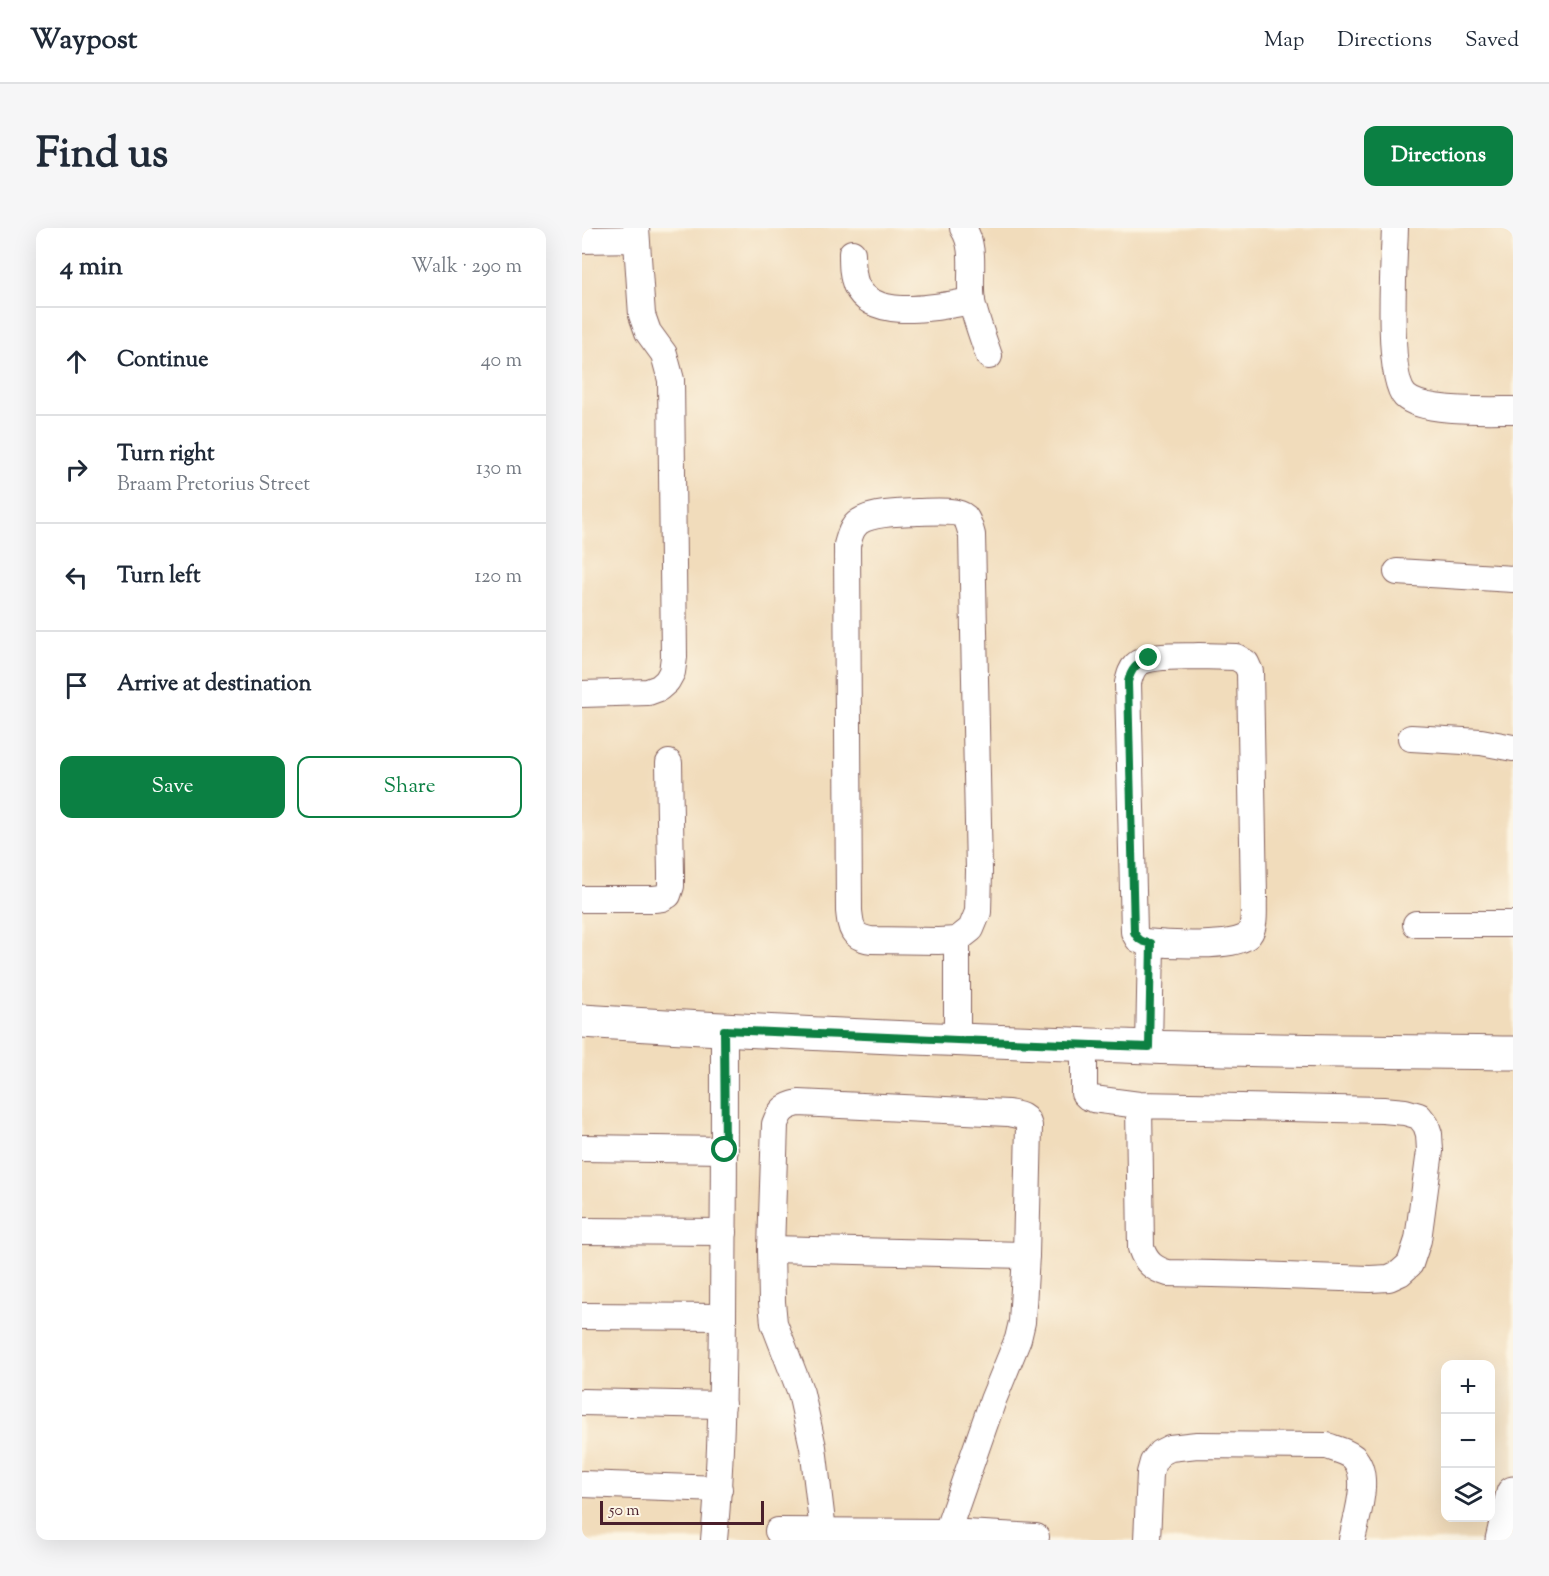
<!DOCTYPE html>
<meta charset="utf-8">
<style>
:root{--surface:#fff;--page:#f6f6f7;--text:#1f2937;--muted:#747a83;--line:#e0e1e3;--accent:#0b8043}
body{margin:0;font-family:"Sorts Mill Goudy",serif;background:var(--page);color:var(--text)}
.controls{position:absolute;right:18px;bottom:18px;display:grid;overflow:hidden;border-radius:12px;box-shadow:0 6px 24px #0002}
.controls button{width:54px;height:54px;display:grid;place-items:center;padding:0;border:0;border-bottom:2px solid var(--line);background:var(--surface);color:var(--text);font:30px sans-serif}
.scale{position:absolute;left:18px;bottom:15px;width:164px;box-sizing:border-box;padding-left:6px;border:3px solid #4a1f2b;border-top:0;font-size:16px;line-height:21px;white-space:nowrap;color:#4a1f2b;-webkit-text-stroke:4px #fcf5e5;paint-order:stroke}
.stop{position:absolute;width:18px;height:18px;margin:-14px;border:4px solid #0b8043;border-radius:50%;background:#fff}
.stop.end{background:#0b8043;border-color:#fff;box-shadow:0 2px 6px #0008}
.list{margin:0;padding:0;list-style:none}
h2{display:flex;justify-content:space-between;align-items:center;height:78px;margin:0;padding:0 24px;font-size:26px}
h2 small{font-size:20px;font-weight:400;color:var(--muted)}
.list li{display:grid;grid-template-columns:39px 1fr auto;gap:18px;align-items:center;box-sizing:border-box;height:108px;padding:0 24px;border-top:2px solid var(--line)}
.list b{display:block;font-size:22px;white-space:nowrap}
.list p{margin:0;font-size:20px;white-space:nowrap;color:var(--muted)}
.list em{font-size:20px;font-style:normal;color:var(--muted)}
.actions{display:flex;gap:12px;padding:18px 24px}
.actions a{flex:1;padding:14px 0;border:2px solid var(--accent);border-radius:12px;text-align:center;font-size:21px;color:var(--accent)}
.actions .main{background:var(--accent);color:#fff}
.icon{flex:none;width:33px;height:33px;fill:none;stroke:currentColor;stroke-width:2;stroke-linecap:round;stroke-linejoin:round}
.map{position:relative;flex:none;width:931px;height:1312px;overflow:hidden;border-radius:12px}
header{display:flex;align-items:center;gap:36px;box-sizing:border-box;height:84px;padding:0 30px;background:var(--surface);border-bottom:2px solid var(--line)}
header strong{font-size:28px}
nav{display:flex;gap:33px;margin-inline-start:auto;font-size:21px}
.intro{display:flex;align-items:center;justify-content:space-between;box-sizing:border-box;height:144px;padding:0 36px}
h1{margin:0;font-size:42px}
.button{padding:15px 27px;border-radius:12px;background:var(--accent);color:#fff;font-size:21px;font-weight:700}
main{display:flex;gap:36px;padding:0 36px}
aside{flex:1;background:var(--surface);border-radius:12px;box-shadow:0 6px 24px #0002}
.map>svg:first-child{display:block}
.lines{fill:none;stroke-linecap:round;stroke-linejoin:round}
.street-casing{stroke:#84615d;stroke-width:28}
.secondary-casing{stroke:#84615d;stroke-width:35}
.street{stroke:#fff;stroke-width:26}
.secondary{stroke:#fff;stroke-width:33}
.route{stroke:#0b8043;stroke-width:8}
</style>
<header>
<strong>Waypost</strong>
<nav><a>Map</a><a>Directions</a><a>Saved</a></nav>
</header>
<div class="intro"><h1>Find us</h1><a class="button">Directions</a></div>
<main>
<aside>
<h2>4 min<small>Walk · 290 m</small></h2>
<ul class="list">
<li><svg class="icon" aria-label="ahead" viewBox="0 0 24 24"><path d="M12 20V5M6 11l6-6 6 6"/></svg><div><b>Continue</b></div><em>40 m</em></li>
<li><svg class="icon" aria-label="right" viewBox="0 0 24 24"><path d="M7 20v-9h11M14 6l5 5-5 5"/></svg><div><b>Turn right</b><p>Braam Pretorius Street</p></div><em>130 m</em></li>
<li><svg class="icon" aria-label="left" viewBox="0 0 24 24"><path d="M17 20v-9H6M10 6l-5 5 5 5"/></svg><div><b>Turn left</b></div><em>120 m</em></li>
<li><svg class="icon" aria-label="arrive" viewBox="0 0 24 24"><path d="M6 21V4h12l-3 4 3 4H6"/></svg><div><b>Arrive at destination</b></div></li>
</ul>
<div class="actions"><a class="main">Save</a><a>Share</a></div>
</aside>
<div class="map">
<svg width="931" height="1312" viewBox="0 0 931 1312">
<rect width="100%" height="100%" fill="#fcf5e5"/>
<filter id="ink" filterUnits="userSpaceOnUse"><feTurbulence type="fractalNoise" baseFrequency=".0167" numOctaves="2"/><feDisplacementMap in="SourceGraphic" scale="12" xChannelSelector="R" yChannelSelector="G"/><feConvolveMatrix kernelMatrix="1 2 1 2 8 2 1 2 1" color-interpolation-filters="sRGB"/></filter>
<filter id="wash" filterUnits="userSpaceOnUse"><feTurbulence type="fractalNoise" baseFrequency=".008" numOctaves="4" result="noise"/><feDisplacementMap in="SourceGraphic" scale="24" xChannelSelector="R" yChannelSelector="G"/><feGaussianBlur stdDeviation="1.35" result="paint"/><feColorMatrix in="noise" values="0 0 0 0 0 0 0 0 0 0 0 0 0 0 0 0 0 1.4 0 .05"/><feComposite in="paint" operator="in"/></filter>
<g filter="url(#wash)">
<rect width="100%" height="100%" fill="#f1dcbb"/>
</g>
<g filter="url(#ink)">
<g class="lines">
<g class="street-casing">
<g id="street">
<path d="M381,0c14,21 5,50 9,74 4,18 11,36 17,54"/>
<path d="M813,0c-1,31 -9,148 10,168 17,17 84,14 108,14"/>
<path d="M0,12l54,-1"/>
<path d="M270,25c0,11 0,22 4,32 17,38 85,21 116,16"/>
<path d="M335,284c12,0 40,-3 48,5 4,5 5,12 7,18l7,336 -1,41 -7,17 -14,11 -19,1 -67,-1c-19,-3 -20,-11 -22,-29l-2,-366c2,-6 3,-13 7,-18 10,-15 46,-14 63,-15z"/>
<path d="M815,344l116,7"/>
<path d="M617,428l37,1 10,6 4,9 4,225c-1,11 2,28 -5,37 -10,15 -86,10 -105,8l-6,-3 -4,-7 -6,-249c2,-8 3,-13 8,-18 12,-11 47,-8 63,-9z"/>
<path d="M0,466l66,-2 11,-4 8,-7 5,-9 2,-15 -3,-277 -7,-26 -16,-22 -6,-17 -6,-87"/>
<path d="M829,510l70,4 32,6"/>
<path d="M0,671h72l8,-1 6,-3 3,-9v-12l-2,-111"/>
<path d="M834,696h97"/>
<path d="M375,812v-100"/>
<path d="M502,816v49l4,4 5,2 46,6 244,5 22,2 14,4 7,9 3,9 1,17 -12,89 -8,24 -10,9 -11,5 -19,1 -113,-4 -89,-2c-14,-4 -22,-10 -27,-25l-2,-143"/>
<path d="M567,819l2,-104"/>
<path d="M0,920l143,2"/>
<path d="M0,1003l142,1"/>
<path d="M189,1021l255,6"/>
<path d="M0,1088l141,1"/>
<path d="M0,1174l140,3"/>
<path d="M0,1256l137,5"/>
<path d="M196,1303l169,1 89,5"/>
<path d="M241,1303l-10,-84 -12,-54 -27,-70 -2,-21 -1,-53 4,-125c5,-14 10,-18 24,-21l209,10c10,2 18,2 21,13l-3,129 -4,67 -4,17 -25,61 -46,132"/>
<path d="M132,1312c7,-75 8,-148 9,-223 1,-96 1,-191 1,-287"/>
<path d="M565,1312l3,-67 3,-11 7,-9 10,-5 27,-3 130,1c8,3 19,5 26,11 19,18 3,61 -1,83"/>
</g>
</g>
<g class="secondary-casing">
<g id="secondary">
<path d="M0,793c189,12 377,19 566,26 121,4 243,4 365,6"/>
<path d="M920,1312l11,-47"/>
</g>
</g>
<use href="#street" class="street"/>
<use href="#secondary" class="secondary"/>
</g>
</g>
<g class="lines" filter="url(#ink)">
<path class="route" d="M143,922l-1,-120 233,10 192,7 2,-104c-9,-1 -13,-3 -17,-11l-6,-250c3,-13 8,-18 21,-24"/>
</g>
</svg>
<div class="controls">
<button>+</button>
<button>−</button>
<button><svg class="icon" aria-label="layers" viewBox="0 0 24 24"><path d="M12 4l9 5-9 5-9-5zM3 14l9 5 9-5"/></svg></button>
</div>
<div class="scale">50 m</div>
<div class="stop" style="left:143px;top:922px"></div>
<div class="stop end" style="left:567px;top:430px"></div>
</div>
</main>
